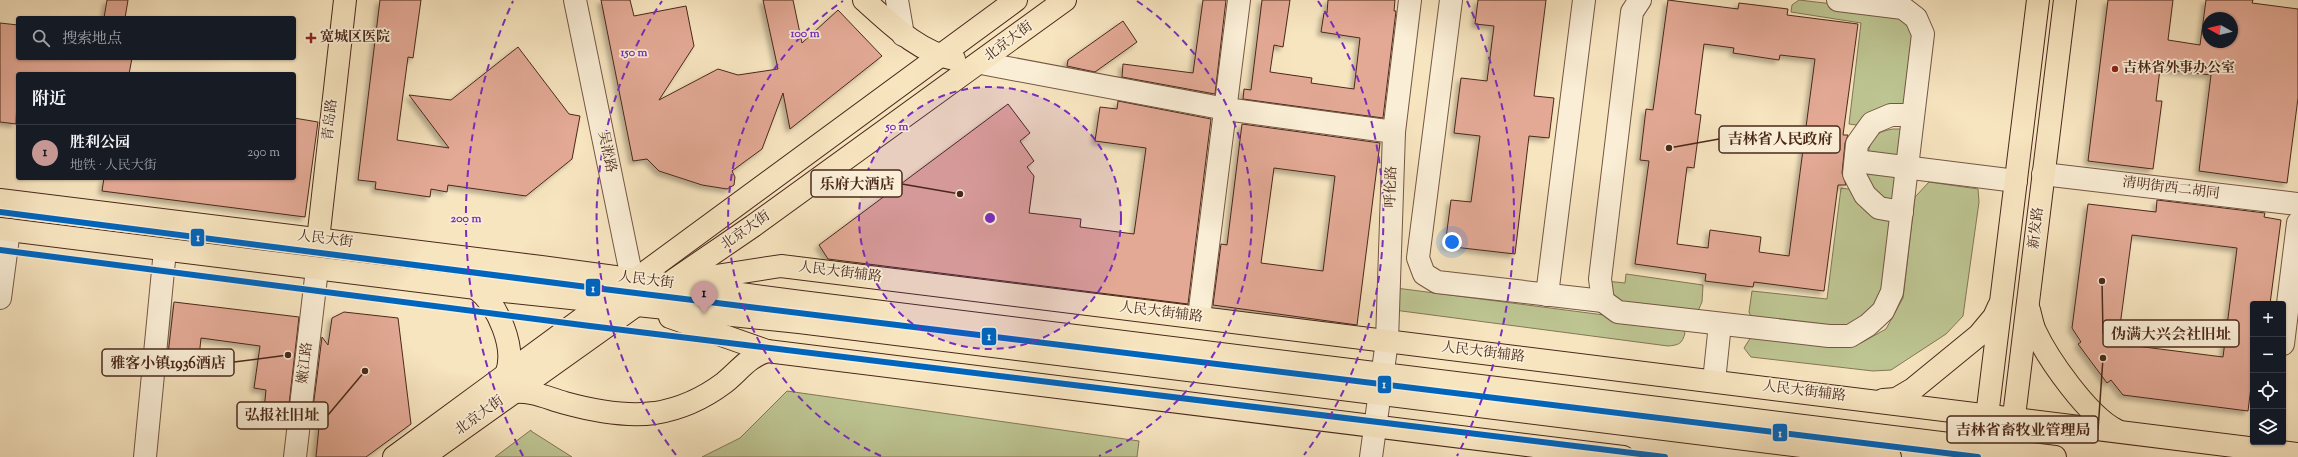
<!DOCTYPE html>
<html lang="zh">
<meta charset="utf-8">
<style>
:root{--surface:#171b24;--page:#20242c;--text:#f1f3f6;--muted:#9ea1a6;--line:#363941;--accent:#c59692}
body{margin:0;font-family:"Sorts Mill Goudy","Noto Serif SC",serif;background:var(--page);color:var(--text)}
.controls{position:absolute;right:12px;bottom:12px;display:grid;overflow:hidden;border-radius:4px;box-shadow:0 1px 3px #0004}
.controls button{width:36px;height:36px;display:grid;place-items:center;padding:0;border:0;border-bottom:1px solid var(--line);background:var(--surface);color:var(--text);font:20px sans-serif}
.compass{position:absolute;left:2202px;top:12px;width:36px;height:36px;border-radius:50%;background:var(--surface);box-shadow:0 1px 3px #0004;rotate:278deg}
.you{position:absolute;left:1452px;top:242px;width:14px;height:14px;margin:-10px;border:3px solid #fff;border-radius:50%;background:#1a73e8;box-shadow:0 0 0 6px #1a73e833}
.badge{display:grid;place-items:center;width:26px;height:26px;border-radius:50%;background:var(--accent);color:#111;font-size:13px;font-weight:700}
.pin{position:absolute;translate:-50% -33px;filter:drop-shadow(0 1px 2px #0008)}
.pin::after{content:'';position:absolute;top:21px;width:14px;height:12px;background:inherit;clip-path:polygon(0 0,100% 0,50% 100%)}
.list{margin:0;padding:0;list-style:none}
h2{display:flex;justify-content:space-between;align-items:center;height:52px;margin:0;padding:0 16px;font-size:17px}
h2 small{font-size:13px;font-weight:400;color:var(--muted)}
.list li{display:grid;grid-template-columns:26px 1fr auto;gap:12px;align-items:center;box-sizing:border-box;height:56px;padding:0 16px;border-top:1px solid var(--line)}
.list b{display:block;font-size:15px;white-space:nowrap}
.list p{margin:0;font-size:13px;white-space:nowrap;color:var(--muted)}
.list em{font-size:13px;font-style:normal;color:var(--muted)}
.icon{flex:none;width:22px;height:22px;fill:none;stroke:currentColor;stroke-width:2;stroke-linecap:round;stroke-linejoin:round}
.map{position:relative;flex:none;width:2298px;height:457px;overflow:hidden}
.search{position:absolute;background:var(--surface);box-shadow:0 1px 3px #0004;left:16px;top:16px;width:280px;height:44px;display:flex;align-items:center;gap:10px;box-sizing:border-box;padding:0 14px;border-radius:4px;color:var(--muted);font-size:15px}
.panel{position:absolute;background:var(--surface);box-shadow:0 1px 3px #0004;left:16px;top:72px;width:280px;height:108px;border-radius:4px}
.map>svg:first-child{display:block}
.green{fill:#bdc592;stroke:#847656}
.building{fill:#e3a995;stroke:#4a281b;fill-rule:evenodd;filter:url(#shadow)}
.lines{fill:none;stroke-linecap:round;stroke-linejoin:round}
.minor-casing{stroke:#755744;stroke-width:24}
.major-casing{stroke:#4a281b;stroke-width:24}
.minor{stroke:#faeed6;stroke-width:22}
.major{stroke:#f7e5c0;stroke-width:22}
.metro-1-casing{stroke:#faeed6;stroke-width:9}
.metro-1{stroke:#0065bd;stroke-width:6}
.ring{fill:none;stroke:#7b2cbf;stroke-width:2;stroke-dasharray:7 5}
.poi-dot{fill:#8f2418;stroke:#faeed6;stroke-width:1.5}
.labels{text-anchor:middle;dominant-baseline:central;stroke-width:3.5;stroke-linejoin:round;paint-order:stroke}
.poi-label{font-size:14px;font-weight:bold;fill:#4a281b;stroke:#faeed6;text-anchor:start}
.street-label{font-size:14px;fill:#4a281b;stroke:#faeed6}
.centre{fill:#7b2cbf;stroke:#faeed6;stroke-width:2}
.ring-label{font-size:12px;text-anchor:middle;font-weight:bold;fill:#7b2cbf;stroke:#faeed6;stroke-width:3.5;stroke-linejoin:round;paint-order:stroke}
.leader{fill:none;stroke:#4a281b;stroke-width:1.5}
.callout-dot{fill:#4a281b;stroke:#faeed6;stroke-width:1.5}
.callout{fill:#faeed6;stroke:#4a281b;stroke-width:1.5}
.callout-label{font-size:15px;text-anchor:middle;font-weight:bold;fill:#4a281b}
.line-badge{stroke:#faeed6;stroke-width:1.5}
.badge-label{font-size:11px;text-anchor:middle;font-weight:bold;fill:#fff}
</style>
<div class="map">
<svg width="2298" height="457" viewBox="0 0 2298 457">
<defs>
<filter id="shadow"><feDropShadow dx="-3.5" dy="3.5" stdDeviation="2" flood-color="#0004"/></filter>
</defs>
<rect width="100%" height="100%" fill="#f7e5c0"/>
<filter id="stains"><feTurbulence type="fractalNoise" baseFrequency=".005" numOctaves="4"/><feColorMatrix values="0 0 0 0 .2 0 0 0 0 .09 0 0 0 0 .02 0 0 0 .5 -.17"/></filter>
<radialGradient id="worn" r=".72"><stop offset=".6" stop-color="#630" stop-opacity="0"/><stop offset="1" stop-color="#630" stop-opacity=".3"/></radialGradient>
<g class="green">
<path d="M1799,0l102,12 15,17 -9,76 -43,21 -15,-2 12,-101 -70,-11 1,-7z"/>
<path d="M1893,129h8l-1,24 -4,4 -28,-3c3,-17 8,-22 25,-25z"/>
<path d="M1866,171l28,3 3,4 -4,24 -7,-1 -21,-18z"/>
<path d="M1929,182l49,7 1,13 -16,114 -17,18 -55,36 -18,1 -122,-14 -7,-9 7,-11 86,8 24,-2 25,-14 17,-31 12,-101z"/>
<path d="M1841,188l14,2 38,26 -8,69 -8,20 -29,24 -96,-10 -3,-7 3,-21 75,8z"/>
<path d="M1626,274l77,11 -1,17 -5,11 -75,-5 -15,-11 -1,-16 19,2z"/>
<path d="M1396,288l285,37 4,8c-3,11 -6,12 -17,13l-274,-36z"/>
<path d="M787,391l352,50 -2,16h-435l38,-19z"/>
<path d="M531,430v1l41,26h-77z"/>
</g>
<g class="building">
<path d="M107,0h21l-3,18h-21z"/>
<path d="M380,0h41l-8,58 -5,-1 -11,83 52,8 -40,-53 42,5 67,-53 51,67 11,2 -8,43 -46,37 -78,-11 -1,7 -16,-3 -1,8 -55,-8 1,-7 -18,-2z"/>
<path d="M601,0h29l4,16 52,-10 8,40 -35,54 59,-31 20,6 40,-6 -15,-69h30l9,43 36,-33 44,46 -92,73 -7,-36 -21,56 -30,22 3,6 -1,8 -7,4 -25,-4 -43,-14 -12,-12 -14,2z"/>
<path d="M1203,0h23l-11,94 -93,-17 1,-13 70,9z"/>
<path d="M1262,0h28l-7,47 -9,-2 -4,27 42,6 -1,5 43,6 6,-51 -39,-6 3,-19h3l1,-13h67l-1,11h2l-13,107 -140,-19 1,-10 7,1z"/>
<path d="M1478,0h68l-12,96 20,2 -5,40 -20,-2 -14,118 -70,-8 6,-46 20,2 9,-66 -26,-3 7,-55 26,3 7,-55 -19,-2z"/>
<path d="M1668,0l70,9 1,-6 49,6 -1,6 71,9 -15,111h5l-3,8 -3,30 4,12h-8l-14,106 -70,-9 -1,5 -48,-6 1,-7 -71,-10 14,-103 -9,-1 6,-51 7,1zM1704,44l30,4 -1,5 46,7 1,-5 35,4 -26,197 -30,-4 2,-15 -51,-7 -2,18 -31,-4 10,-77 7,1 7,-53 -6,-1z"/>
<path d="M2108,0h65l-5,40 32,5 6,-45h47l-1,3 46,6v89l-11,85 -88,-12 12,-96 -51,-6 -4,32h6l-9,68 -65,-8zM2208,18h24v24h-24z"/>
<path d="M1123,21l14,21 -42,30 -28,-6 1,-6z"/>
<path d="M0,23l18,2v33h114l-3,16h-111l-2,50 -16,-2z"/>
<path d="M1118,101l93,18 -23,185 -360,-45 -9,-14 189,-141 22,29 -10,8 14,20 -7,6 7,9 -5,37 52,6 -1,8 54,7 12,-86 -51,-7 5,-34 17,2z"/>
<path d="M294,118l24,4 -13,95 -203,-26 2,-13h190z"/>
<path d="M1242,124l138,19 -23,182 -144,-20 8,-61 6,1zM1274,168l61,8 -12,95 -62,-8z"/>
<path d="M2157,200l108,13 -1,4 17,3 -11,84h-17v67l-5,40 -125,-16 -12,-15 -4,3 -29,-39 3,-2 -9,-14 16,-124 68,8zM2132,235l105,13 -14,109 -87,-11 -16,-20z"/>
<path d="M174,302l125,15 -11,96 -24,-3 2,-20 -12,-2 6,-42 -59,-8 -3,29 -31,-4z"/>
<path d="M344,312l54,6 13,106 -45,33h-50l4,-40 -8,-1 10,-79 6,8 4,-27z"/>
</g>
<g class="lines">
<g class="minor-casing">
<g id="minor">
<path d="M575,0l61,298"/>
<path d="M897,0l6,35"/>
<path d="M1451,0l-33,258 6,16 13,8 166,19"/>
<path d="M1640,0l-8,12 -32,267 3,22 15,11 211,24h21l18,-11 15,-14 9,-19 31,-258 -7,-16 -13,-10 -65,-8"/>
<path d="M981,63l245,46 168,23"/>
<path d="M1856,161l160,20"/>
<path d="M2043,174l255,30"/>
<path d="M1902,212l-23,-4 -14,-13 -11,-21 3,-30 15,-21 19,-8h22"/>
<path d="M1547,295l37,-295"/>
<path d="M0,298l9,-68"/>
<path d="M1199,317l40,-317"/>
<path d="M2283,344l15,-121"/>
<path d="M1714,381l6,-57"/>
<path d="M145,457l20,-207"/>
<path d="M295,457l22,-188"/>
<path d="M1371,457l16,-116 7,-209 16,-132"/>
</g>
</g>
<g class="major-casing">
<g id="major">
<path d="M864,0c26,23 54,52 90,59"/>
<path d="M0,200l541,67 260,35 1254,155"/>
<path d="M0,229l476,59 323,34 1091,135"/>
<path d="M318,240l27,-240"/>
<path d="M674,280l79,-54 312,-226"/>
<path d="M690,280l91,-14 1517,188"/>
<path d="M476,288c22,17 41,60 30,87"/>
<path d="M2029,310c2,7 3,14 6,21 13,28 53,85 81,99"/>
<path d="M670,317l97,34 856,106"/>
<path d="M512,392c20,-2 35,6 53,11 29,8 60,14 90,10 25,-4 49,-15 69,-30 15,-12 24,-26 43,-32"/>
<path d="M1883,400l13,-1 17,-10 66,-54 15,-18 5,-11"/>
<path d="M394,457l622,-457"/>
<path d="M423,457l219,-156"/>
<path d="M1982,457l56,-457"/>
<path d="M2009,457l56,-457"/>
</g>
</g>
<use href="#minor" class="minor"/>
<use href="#major" class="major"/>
<g class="metro-1-casing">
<g id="metro-1">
<path d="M0,212l595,76 1383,169"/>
<path d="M0,250l590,76 1075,131"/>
</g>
</g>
<use href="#metro-1" class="metro-1"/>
</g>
<circle cx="990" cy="218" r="131" fill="#7b2cbf" fill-opacity=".12"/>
<g class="ring">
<circle cx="990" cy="218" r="131"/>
<path d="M881 456A262 262 0 0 1 843 1M1137 1A262 262 0 0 1 1099 456"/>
<path d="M676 455A393 393 0 0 1 662 1M1318 1A393 393 0 0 1 1304 455"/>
<path d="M523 456A524 524 0 0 1 513 1M1467 1A524 524 0 0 1 1457 456"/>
</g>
<g class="poi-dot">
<path d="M309 32h4v4h4v4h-4v4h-4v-4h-4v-4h4z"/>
<circle cx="2115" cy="69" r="4"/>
</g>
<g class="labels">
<g class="poi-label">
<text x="320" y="38">宽城区医院</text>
<text x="2123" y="69">吉林省外事办公室</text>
</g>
<g class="street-label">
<text transform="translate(1009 42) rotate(-37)">北京大街</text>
<text transform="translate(331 120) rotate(-84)">青岛路</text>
<text transform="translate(606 152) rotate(78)">吴淞路</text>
<text transform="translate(1392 187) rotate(-88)">呼伦路</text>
<text transform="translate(2171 189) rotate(7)">清明街西二胡同</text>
<text transform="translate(2037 228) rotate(-83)">新发路</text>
<text transform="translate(746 231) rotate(-35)">北京大街</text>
<text transform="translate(325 240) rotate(7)">人民大街</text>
<text transform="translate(840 273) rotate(7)">人民大街辅路</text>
<text transform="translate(646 281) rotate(7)">人民大街</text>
<text transform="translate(1161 313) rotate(7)">人民大街辅路</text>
<text transform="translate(1483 353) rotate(7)">人民大街辅路</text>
<text transform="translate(306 363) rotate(-83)">嫩江路</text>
<text transform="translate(1804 392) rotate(7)">人民大街辅路</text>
<text transform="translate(480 416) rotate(-36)">北京大街</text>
</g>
</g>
<circle cx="990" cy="218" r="6" class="centre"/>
<g class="ring-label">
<text x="805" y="37">100 m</text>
<text x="634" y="56">150 m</text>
<text x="897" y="130">50 m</text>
<text x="466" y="222">200 m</text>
</g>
<path class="leader" d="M1669 148L1719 139M960 194L902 184M2102 281L2103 334M288 355L234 362M365 371L328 415M2103 358L2098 430"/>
<g class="callout-dot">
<circle cx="1669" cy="148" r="4"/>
<circle cx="960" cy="194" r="4"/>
<circle cx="2102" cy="281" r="4"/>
<circle cx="288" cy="355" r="4"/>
<circle cx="365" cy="371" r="4"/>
<circle cx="2103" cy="358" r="4"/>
</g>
<g class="callout">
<rect x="1719" y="126" width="121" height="27" rx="4"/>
<rect x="811" y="170" width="91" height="27" rx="4"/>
<rect x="2103" y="320" width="136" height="27" rx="4"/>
<rect x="102" y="349" width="132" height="27" rx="4"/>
<rect x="237" y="402" width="91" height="27" rx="4"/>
<rect x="1947" y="416" width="151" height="27" rx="4"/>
</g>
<g class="callout-label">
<text x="1780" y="144">吉林省人民政府</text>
<text x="857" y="189">乐府大酒店</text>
<text x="2171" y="339">伪满大兴会社旧址</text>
<text x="168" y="368">雅客小镇1936酒店</text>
<text x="282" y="420">弘报社旧址</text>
<text x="2023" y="435">吉林省畜牧业管理局</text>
</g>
<g class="line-badge">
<rect x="190" y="228" width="15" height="19" rx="4" fill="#0065bd"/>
<rect x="585" y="278" width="16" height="19" rx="4" fill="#0065bd"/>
<rect x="981" y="327" width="16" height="19" rx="4" fill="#0065bd"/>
<rect x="1377" y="375" width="15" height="19" rx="4" fill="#0065bd"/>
<rect x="1772" y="423" width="16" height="19" rx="4" fill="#0065bd"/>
</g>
<g class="badge-label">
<text x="198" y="241">1</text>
<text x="593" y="292">1</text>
<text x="989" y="340">1</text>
<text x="1384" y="388">1</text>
<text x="1780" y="437">1</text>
</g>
<rect width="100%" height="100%" filter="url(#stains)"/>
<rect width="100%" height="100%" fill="url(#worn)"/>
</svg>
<div class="controls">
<button>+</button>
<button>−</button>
<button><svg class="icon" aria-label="locate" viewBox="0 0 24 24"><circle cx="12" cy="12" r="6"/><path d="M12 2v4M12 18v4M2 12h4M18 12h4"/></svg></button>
<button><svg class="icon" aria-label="layers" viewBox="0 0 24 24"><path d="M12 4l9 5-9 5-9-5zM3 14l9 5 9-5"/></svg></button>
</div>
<svg class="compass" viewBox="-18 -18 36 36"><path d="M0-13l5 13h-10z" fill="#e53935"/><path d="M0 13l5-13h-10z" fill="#9ea1a6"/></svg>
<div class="you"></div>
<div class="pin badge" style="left:704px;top:314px">1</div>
<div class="search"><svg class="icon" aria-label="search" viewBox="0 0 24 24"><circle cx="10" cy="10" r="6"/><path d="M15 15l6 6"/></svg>搜索地点</div>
<section class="panel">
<h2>附近<small></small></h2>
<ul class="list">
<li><span class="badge">1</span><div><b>胜利公园</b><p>地铁 · 人民大街</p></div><em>290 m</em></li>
</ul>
</section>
</div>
